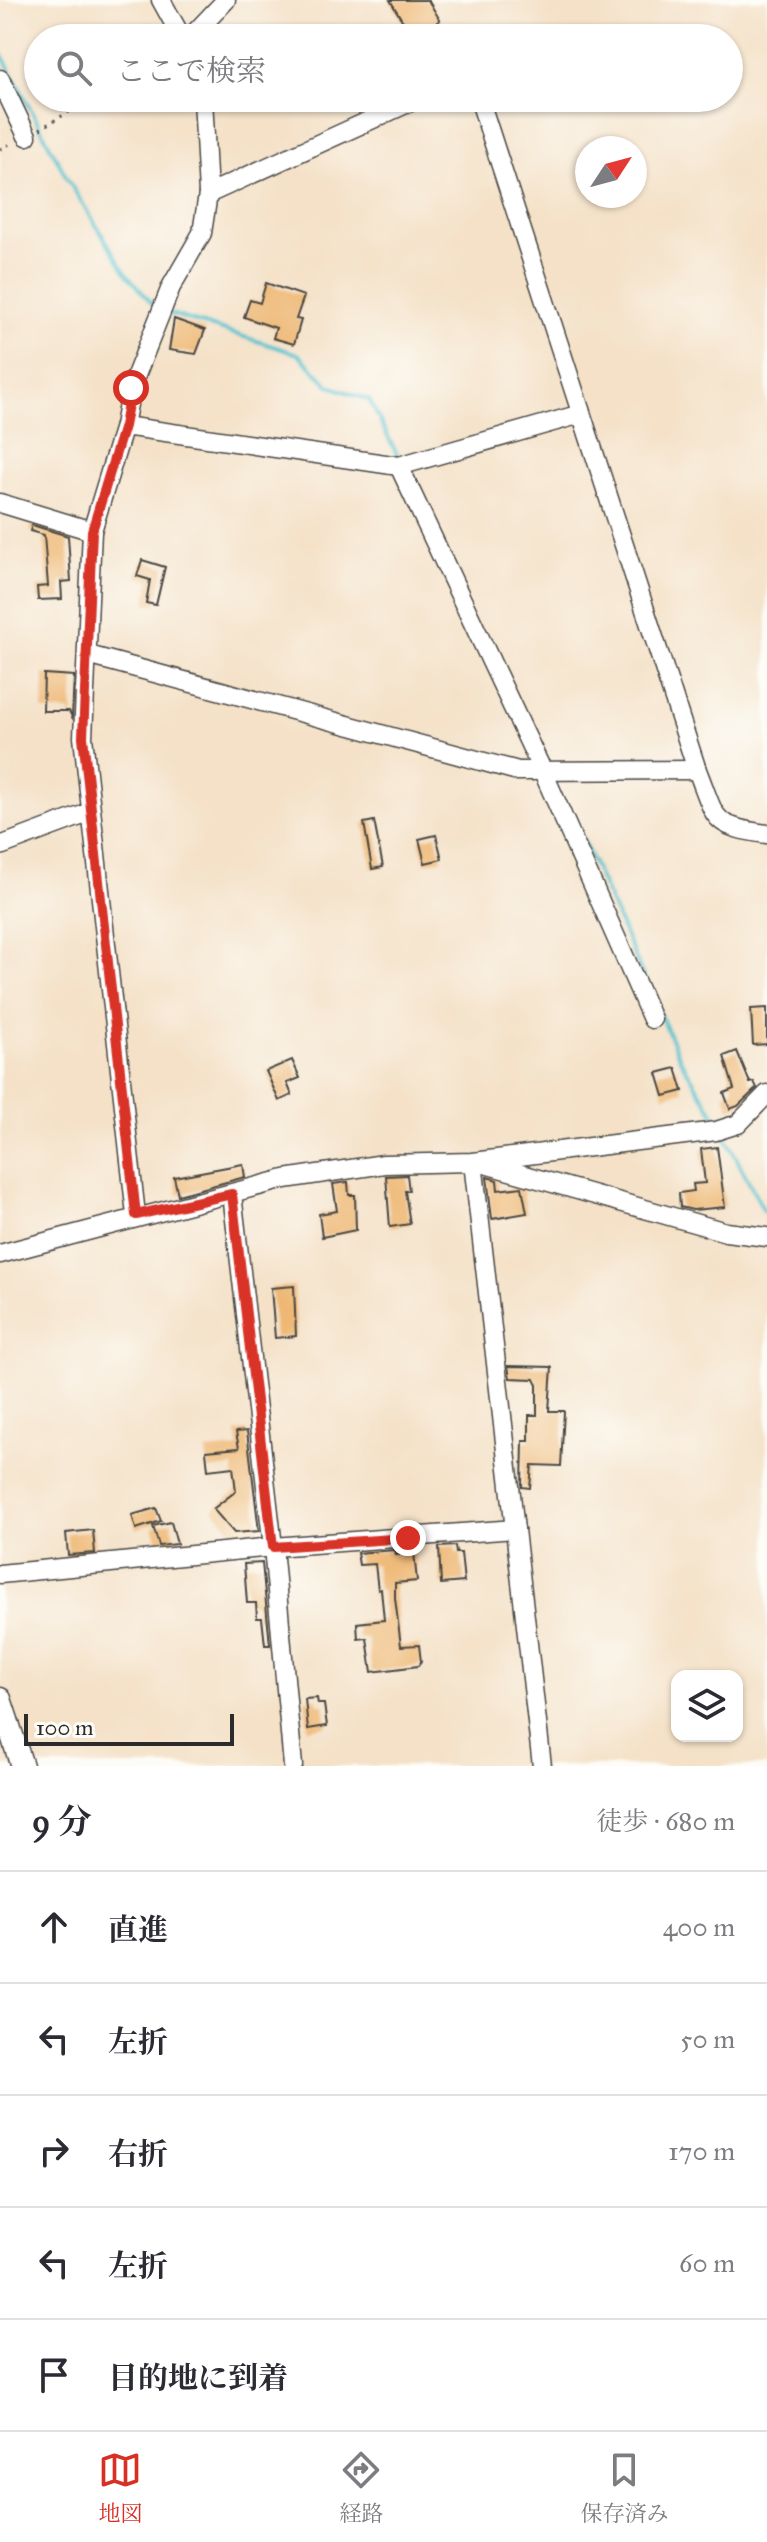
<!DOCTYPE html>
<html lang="ja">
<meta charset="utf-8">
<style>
:root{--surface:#fff;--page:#f2f2f3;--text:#2b2b33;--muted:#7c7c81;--line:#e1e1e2;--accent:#d93025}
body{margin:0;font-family:"IM FELL Great Primer","Noto Serif JP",serif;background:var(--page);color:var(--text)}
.controls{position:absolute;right:24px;bottom:24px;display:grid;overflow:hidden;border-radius:16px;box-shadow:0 2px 6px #0004}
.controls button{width:72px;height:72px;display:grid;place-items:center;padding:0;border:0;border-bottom:2px solid var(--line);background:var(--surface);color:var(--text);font:40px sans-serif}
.compass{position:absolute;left:575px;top:136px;width:72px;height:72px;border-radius:50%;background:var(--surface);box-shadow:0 2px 6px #0004;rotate:54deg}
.scale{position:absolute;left:24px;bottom:20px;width:210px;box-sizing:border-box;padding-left:8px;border:4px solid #2b2b2b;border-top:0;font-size:22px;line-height:28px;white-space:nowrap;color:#2b2b2b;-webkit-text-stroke:6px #fdfcf7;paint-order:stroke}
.stop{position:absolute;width:24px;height:24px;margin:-18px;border:6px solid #d93025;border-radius:50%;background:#fff}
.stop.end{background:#d93025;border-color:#fff;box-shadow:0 2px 8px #0008}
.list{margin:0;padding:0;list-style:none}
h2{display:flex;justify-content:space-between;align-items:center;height:104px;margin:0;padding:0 32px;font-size:34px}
h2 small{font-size:26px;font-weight:400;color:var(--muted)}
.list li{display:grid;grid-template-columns:52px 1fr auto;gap:24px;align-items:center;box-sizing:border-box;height:112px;padding:0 32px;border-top:2px solid var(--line)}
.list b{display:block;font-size:30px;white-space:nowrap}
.list em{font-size:26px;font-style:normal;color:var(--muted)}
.icon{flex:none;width:44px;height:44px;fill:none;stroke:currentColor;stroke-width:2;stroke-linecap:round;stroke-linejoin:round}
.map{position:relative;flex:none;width:767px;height:1766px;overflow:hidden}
.search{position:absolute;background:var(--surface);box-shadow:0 2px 6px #0004;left:24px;right:24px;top:24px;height:88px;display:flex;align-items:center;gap:20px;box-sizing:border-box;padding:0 28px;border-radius:44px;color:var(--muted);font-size:30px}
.sheet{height:664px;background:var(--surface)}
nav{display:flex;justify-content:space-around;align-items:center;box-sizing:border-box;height:112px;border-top:2px solid var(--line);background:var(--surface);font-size:22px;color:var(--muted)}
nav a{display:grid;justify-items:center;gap:4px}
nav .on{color:var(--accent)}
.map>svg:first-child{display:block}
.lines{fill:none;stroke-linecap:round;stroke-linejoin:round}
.stream{stroke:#50bdca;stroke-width:4}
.building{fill:#eeb773}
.minor-casing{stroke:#494642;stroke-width:21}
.major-casing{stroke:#494642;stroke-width:25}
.path{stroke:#494642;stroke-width:3;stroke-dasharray:2 6;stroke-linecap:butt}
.minor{stroke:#fff;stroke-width:18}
.major{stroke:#fff;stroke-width:22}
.route{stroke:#d93025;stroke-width:10}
</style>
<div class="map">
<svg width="767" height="1766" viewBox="0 0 767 1766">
<rect width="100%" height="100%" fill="#fdfcf7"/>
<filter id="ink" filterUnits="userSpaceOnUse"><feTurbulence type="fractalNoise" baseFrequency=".0125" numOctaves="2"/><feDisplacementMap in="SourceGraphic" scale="16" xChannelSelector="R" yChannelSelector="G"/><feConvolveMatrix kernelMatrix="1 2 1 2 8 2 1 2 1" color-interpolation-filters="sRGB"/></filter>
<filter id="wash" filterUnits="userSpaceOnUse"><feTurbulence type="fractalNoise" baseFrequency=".006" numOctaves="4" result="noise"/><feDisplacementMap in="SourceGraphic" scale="32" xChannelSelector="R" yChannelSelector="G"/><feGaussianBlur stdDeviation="1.8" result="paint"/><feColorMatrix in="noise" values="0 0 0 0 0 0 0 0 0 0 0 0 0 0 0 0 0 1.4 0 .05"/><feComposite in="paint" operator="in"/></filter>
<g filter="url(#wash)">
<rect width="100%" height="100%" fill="#f4e1c7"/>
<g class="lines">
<g class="stream">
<path d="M0,51l69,131 58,92 29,34"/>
<path d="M168,313l130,41 32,32 39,14 31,60"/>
<path d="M571,813l110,248 38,61"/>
<path d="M724,1134l43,83"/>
</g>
</g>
<g id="blocks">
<g class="building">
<path d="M390,0h38l12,20 -3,3 3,5 -12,8 -26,-16z"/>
<path d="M266,283l38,13 -8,23 5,1 -7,24 -21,-6 3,-10 -32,-11 6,-17 10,3z"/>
<path d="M174,319l31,11 -9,24 -27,-4z"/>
<path d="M32,525l36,11 3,45 -10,1 1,17 -24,1 -1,-13 11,-1 -4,-51 -14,-4z"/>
<path d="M142,560l23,7 -9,38 -10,-2 4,-23 -13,-4z"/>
<path d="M44,674l30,2 -2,41 -3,-6h-26z"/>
<path d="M374,821l9,46 -11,2 -8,-46z"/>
<path d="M436,835l6,24 -17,4 -6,-24z"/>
<path d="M767,1008v36l-14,1 -2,-36z"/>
<path d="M737,1051l13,32 4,-1 3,6 -19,18 -8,3 -6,-16 10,-4 -10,-33z"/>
<path d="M292,1060l8,18 -13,5 5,12 -13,6 -13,-30z"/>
<path d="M676,1068l7,23 -19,5 -7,-23z"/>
<path d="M717,1147l8,60 -32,3 -13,-3 -1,-14 15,-2 -1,-7 12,-1 -4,-34z"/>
<path d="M243,1164l2,13 -67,18 -4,-18z"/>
<path d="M407,1175l2,16h-4l5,33 -20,3 -4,-51z"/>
<path d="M487,1177l10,3 1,10 24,-3 5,26 -35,6z"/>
<path d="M348,1182l1,13h6l1,35 -34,7 -3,-23 18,-3 -4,-27z"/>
<path d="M294,1286l2,50 -21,2 -4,-50z"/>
<path d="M508,1366l44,1 -3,44h15l-3,55 -29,-1 -2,23 -8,-1 1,-46h6v-26h8v-30l-3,-6 -24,-1z"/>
<path d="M247,1431l12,100 -25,2 -21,-24 23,-18 -3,-24 -25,3 -2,-19 33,-3 -3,-16z"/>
<path d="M156,1508l5,13 -25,8 -4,-14z"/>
<path d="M171,1522l6,22 -18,2 -6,-20z"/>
<path d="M93,1530l2,23 -27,2 -2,-22z"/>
<path d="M455,1546l1,7h5l3,29 -23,2 -2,-37z"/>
<path d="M395,1550l1,5 18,-2 3,28 -22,2v15l6,48 18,-1 2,17 -3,4 -46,6 -5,-34 -9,1 -1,-16 27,-3 -3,-31 -3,1 -3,-26 -16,1 -2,-12z"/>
<path d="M262,1563l8,82h-5l-3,-27h-5l-1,-15h-9l-3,-39z"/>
<path d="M317,1698l1,6h6l3,22 -19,3 -3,-30z"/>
</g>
</g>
</g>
<g filter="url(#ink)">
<use href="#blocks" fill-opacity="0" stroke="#494642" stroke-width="2"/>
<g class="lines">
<g class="minor-casing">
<g id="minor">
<path d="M161,0l21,38"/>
<path d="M190,38l36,-38"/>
<path d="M0,79l27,57"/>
<path d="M479,98l218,672c20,50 13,56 70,64"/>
<path d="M208,194l211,-96"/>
<path d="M124,426l275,40 182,-52"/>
<path d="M399,466l145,308 108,245"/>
<path d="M0,503l92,28"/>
<path d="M88,655l430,116 179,-1"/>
<path d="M0,846l91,-34"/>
<path d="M473,1162l69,604"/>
<path d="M485,1164l241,68 41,5"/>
<path d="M232,1194l41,353 20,219"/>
<path d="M136,1215l-53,-478 9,-206 32,-105 7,-38 40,-101 31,-54 6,-39 -5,-96"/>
<path d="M0,1254l285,-75 99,-15 89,-2 243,-31 22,-7 29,-30"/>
<path d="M0,1574l273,-27 242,-18"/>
</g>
</g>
<g class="major-casing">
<path id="major" d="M0,1699l22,67"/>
</g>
<g class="path">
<path d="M40,129l52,-31"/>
<path d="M0,149l12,-6"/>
</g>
<use href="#minor" class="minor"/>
<use href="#major" class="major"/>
</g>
</g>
<g class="lines" filter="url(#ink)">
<path class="route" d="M131,388l-7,38 -32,105 -9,206 53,478 96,-21 41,353 135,-9"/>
</g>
</svg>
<div class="controls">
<button><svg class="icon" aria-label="layers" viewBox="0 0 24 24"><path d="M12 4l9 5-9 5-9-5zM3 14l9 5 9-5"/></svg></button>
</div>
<svg class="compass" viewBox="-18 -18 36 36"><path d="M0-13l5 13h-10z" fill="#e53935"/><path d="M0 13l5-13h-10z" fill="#7c7c81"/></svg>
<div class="scale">100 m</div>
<div class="stop" style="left:131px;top:388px"></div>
<div class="stop end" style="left:408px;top:1538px"></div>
<div class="search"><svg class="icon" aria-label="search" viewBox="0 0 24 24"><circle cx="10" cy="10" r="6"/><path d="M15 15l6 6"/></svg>ここで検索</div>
</div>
<section class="sheet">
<h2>9 分<small>徒歩 · 680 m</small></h2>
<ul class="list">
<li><svg class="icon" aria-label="ahead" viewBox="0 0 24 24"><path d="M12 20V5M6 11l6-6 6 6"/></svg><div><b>直進</b></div><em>400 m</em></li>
<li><svg class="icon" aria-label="left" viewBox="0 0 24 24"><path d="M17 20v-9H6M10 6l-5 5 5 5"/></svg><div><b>左折</b></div><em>50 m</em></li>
<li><svg class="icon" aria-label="right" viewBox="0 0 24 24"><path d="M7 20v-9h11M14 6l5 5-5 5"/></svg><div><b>右折</b></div><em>170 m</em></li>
<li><svg class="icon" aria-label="left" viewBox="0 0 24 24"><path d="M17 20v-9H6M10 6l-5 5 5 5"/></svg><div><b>左折</b></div><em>60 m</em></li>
<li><svg class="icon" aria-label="arrive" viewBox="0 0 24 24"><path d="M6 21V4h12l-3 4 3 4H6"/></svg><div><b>目的地に到着</b></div></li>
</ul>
</section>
<nav>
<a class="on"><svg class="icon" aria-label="map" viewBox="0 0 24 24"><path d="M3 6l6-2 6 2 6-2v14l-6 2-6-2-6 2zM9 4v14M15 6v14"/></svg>地図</a>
<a><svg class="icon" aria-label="directions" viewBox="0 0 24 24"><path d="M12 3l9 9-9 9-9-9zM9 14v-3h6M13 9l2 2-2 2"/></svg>経路</a>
<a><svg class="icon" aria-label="saved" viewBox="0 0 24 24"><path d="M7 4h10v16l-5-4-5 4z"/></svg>保存済み</a>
</nav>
